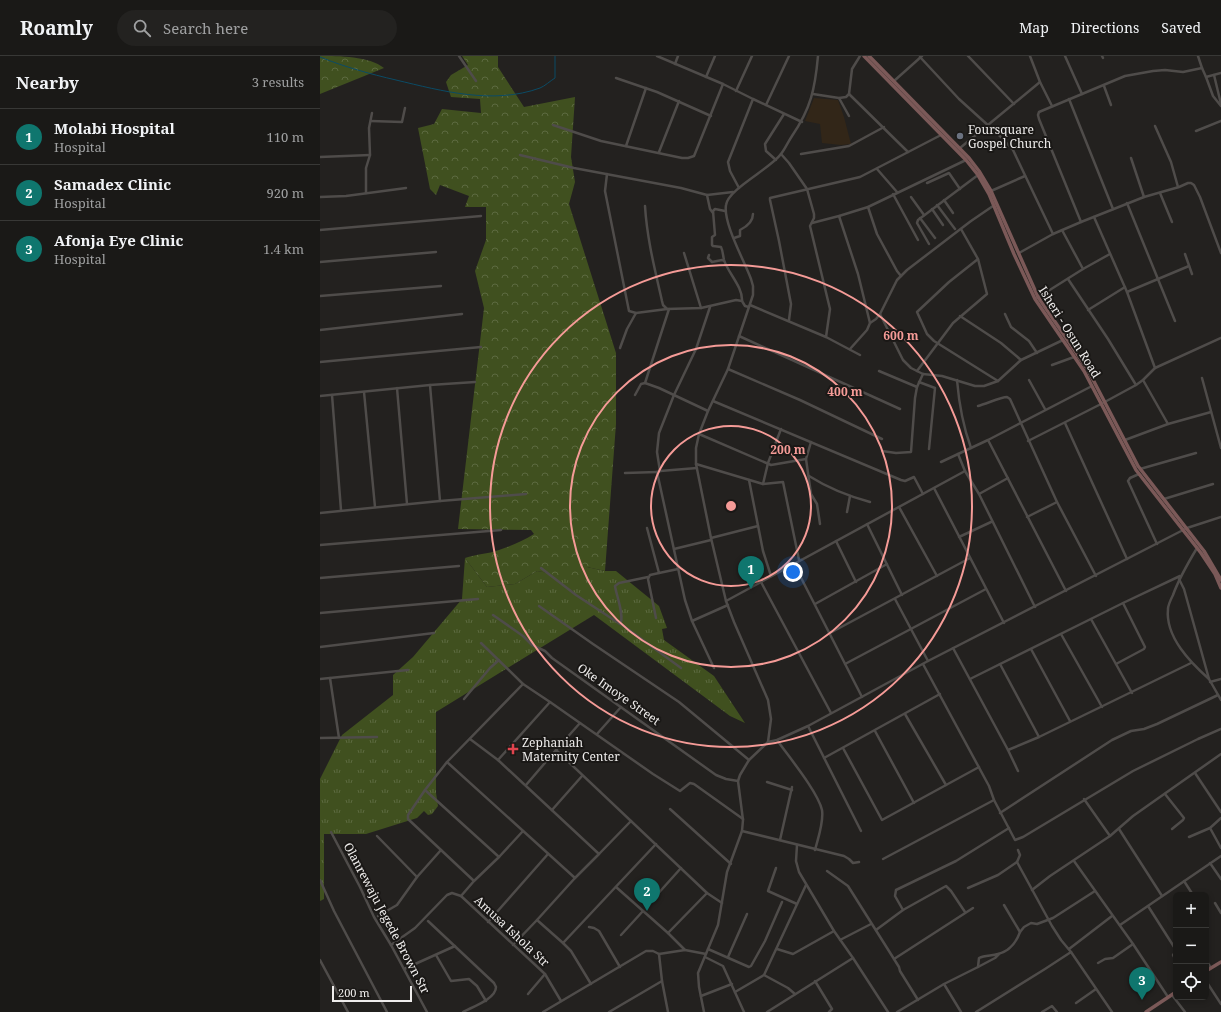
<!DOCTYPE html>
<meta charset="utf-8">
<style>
:root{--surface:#1a1917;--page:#232220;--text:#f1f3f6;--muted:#9fa0a1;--line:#383836;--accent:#0f766e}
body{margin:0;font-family:"Noto Serif",serif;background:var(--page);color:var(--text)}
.controls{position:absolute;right:12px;bottom:12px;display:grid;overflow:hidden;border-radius:6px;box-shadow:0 2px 6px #0003}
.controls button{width:36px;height:36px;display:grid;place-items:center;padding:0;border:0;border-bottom:1px solid var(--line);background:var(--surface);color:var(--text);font:20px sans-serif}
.scale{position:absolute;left:12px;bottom:10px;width:80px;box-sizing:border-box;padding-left:4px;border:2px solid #efedec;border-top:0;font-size:11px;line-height:14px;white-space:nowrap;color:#efedec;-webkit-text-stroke:3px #1a1816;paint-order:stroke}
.you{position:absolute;left:473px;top:516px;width:14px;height:14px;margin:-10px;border:3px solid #fff;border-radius:50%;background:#1a73e8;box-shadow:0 0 0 6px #1a73e833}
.badge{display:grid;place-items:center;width:26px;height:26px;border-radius:50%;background:var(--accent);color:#fff;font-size:13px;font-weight:700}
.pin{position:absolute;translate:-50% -33px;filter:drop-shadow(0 1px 2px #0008)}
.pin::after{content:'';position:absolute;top:21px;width:14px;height:12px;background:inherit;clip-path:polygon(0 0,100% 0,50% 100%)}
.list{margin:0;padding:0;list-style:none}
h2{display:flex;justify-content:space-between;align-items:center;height:52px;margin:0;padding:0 16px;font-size:17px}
h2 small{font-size:13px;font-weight:400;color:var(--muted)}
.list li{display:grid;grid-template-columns:26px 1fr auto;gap:12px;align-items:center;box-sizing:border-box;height:56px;padding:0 16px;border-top:1px solid var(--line)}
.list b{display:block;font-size:15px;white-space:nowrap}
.list p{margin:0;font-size:13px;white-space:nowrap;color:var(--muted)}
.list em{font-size:13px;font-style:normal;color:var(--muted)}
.icon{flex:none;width:22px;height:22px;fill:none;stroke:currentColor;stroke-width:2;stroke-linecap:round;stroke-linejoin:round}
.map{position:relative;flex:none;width:901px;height:956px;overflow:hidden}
header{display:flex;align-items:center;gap:24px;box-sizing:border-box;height:56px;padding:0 20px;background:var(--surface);border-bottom:1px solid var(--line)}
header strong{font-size:19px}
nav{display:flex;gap:22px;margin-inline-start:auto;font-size:14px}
.search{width:280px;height:36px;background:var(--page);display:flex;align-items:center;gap:10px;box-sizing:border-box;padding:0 14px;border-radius:22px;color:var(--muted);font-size:15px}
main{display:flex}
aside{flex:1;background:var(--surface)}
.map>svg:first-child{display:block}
.education{fill:#322618}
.grass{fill:url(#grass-tufts)}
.forest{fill:url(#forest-crowns)}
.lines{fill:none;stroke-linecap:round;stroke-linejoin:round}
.stream{stroke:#0b4b65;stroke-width:1}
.minor{stroke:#4f4c4a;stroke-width:2.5}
.secondary{stroke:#7b5958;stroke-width:3.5}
.ring{fill:none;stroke:#f59b97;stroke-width:2}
.worship-dot{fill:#6b7280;stroke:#1a1816;stroke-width:1.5}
.health-dot{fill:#e0444e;stroke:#1a1816;stroke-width:1.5}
.labels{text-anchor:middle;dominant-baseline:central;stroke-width:4;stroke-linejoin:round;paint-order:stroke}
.poi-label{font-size:12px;fill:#efedec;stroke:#1a1816;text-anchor:start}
.street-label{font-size:12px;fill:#efedec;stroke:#1a1816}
.centre{fill:#f59b97;stroke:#1a1816;stroke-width:2}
.ring-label{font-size:12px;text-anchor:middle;font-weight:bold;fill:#f59b97;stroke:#1a1816;stroke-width:4;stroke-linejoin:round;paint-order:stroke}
</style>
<header>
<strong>Roamly</strong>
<div class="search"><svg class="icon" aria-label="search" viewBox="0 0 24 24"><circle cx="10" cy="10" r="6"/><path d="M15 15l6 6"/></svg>Search here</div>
<nav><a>Map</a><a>Directions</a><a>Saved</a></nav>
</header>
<main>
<aside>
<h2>Nearby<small>3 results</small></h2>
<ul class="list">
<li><span class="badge">1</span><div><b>Molabi Hospital</b><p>Hospital</p></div><em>110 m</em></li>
<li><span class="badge">2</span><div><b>Samadex Clinic</b><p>Hospital</p></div><em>920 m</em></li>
<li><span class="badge">3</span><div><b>Afonja Eye Clinic</b><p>Hospital</p></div><em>1.4 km</em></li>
</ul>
</aside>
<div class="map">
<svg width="901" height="956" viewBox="0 0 901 956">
<defs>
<pattern id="grass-tufts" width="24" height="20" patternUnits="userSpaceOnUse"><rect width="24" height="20" fill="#40501f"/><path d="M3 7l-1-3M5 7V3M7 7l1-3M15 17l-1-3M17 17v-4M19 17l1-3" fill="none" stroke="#5c6a40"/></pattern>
<pattern id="forest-crowns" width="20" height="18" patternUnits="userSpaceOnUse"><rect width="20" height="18" fill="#40501f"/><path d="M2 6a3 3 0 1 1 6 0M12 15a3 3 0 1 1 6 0" fill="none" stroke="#5c6a40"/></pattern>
</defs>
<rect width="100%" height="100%" fill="#23211f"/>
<path class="education" d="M494,42l24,2 6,17 7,27 -10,1 -19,-2 -2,-19 -15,-3z"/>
<path class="grass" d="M145,502l22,29 28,-3 22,-13 12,2 38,-6 18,4h11l43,35 8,22 -5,1 2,11 50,36 31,47 -15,-7 -136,-101 -158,97v81l2,13 -6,8 -4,1 -4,-4 -7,7 -51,16h-42v65l-4,2v-122l22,-44 51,-40v-20l20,-18 49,-58z"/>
<g class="forest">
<path d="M0,0c19,0 49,0 64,12l-64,26z"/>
<path d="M142,0h36v11l26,40 51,-10 -4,60 4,25 -6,22 47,149v71l-11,147 -18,-4 -9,17 -29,-11 -12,-2 -22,13 -28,3 -22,-29c11,-4 23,-4 34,-8 12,-4 24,-9 35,-16l-3,-4 -73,-1 26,-221 -9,-37 11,-31v-33h-21l4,-11 -29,-11 -4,10 -6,-6 -12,-61 16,-4 8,-15 39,4 -1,-14 -29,-2 -5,-15 5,-7 17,-10z"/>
</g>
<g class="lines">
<path class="stream" d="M0,1c25,10 50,17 76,23 46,11 97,25 144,8 5,-2 10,-7 15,-10v-22"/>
<g class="minor">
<path d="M139,0l17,25"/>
<path d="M337,0l66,28 30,15 -25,63 2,9 9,17"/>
<path d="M648,0l46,48"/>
<path d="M710,0l10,26 12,24"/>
<path d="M745,0l17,38"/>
<path d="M782,0l1,2"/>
<path d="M878,0l4,12"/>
<path d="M600,1l39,42 42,38 12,13 40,84"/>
<path d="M355,8l3,-8"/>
<path d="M894,19l7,29"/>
<path d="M386,21l9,-21"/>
<path d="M886,21l7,19 8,10"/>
<path d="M296,22l41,14 54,24"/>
<path d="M574,25l28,-25"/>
<path d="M784,30l7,19"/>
<path d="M416,35l16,-35"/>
<path d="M493,38l26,4 7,-1 3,-3 3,-25 8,-13"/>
<path d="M529,38l59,58"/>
<path d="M519,42l10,18"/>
<path d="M433,43l49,23"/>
<path d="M749,43l44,110"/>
<path d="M446,49l23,-49"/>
<path d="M51,65l31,1 3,-14"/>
<path d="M233,69l48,16 81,17h6l6,-2 29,-72"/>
<path d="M835,70l16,36 7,25"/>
<path d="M876,75l25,-10"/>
<path d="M306,90l20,-58"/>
<path d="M640,92l80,-66"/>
<path d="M339,96l20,-51"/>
<path d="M461,98l8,9 18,26 7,25v4l-4,8 20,83 -4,28"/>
<path d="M481,98l48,-8 35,-19"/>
<path d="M200,99l54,13 107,20 26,7 26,-3"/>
<path d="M0,101l50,-2"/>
<path d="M811,102l13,39"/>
<path d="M456,104l-10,-9 -1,-7 19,-30"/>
<path d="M557,113l20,23"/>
<path d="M287,118l-2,17 24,120 7,2 31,-4 34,-1 35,-8 6,1 3,5 4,1"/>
<path d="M607,127l22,-10 11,16"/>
<path d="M671,135l34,-15"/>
<path d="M46,137v-25l4,-13 -1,-27 3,-15"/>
<path d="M840,137l12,29"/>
<path d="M573,138l25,46"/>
<path d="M387,139l3,14 3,4"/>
<path d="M0,141l26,-1 60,-8"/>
<path d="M591,141l13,18"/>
<path d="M624,144l9,13"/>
<path d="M807,147l48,118"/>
<path d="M617,149l18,24"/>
<path d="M325,150c2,33 10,64 17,95l1,4 4,4"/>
<path d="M673,150l-22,15 -64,49 -10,10 -17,34 23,46 8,8 12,6 19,2 33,10h9l14,-5 23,-21 42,-20"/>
<path d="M548,151l9,27 20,37 4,5"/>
<path d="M612,153l11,16"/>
<path d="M405,155l-10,-2 -2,2 2,24 -3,2v8l1,1 8,1c2,4 2,9 3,13 4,13 19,27 18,41"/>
<path d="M519,160l19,58 12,49 -3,7 -17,19"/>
<path d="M600,162l15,20"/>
<path d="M761,166l-42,-103 -1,-4 1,-3 86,-36 28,-5 12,-1 18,2 19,-4 4,9 15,-4"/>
<path d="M492,167l27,-7 29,-9 98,-47"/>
<path d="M0,174l161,-14"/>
<path d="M742,174l21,39"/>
<path d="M414,182l6,-2v-6c6,-3 13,-8 13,-16"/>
<path d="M609,188l-12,-21 1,-3 60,-45"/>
<path d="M364,197l17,55"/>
<path d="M699,197l34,-19 28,-12 63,-25 35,-10 9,-4h3l3,2 6,12 21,56"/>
<path d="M865,198l7,20"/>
<path d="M389,199l-1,3 4,4 10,-2 2,1"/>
<path d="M658,203l-29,23 -32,30 10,22 7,7 64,40"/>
<path d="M0,206l116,-10"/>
<path d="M748,223l40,60 28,46"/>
<path d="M807,236l62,-26"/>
<path d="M0,240l121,-10"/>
<path d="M717,242l46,-29 27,-15"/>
<path d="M430,249l76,32 34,18"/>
<path d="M390,251l-14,42 -22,46 -15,38 -2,19 3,19 -3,1 28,128 7,21 22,47"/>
<path d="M768,254l37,-23"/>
<path d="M685,258l6,13 18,14 8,12"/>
<path d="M640,260l41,27 20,17"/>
<path d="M469,264l2,-16 -12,-63 -9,-41v-2l90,-21 81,-42"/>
<path d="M550,267l6,-4 4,-5"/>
<path d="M0,274l142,-16"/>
<path d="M419,280l161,73"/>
<path d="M300,292l7,-19 9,-16"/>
<path d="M0,306l161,-15"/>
<path d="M732,309l22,-8"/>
<path d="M835,312l66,-30"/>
<path d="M408,313l72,31 82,39"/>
<path d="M559,315l38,16"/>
<path d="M597,315l36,-48 34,-29 -9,-35 -17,-30"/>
<path d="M882,322l19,70"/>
<path d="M637,324c2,24 6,46 14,68"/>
<path d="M709,324l16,29"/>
<path d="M823,324l25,44"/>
<path d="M599,326l16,6 -6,61"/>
<path d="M325,327l14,5 49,23"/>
<path d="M110,329l10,116"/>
<path d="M77,332l10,116"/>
<path d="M44,336l11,115"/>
<path d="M12,339l9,115"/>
<path d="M315,339l6,-11 4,-1 24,-74"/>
<path d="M0,340l110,-11 45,-3"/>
<path d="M393,345l188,79 4,1 9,-4 9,17"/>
<path d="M658,350c8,-2 23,-9 29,-9l3,2 47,103 39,74"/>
<path d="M745,367l62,136"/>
<path d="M379,378l72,31 35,-6"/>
<path d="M668,384l78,151"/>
<path d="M805,384l43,-16 43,-12"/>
<path d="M708,385l73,-37 35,-19 7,-5 12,-12 -28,-76 -33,-75"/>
<path d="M491,386l-5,17 5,35 6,10 3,20"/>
<path d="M562,395l14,2 15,-1 4,-54 2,-11 6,-13"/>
<path d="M638,398l7,17 14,23 56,113"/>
<path d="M621,406l47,-22 104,-54"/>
<path d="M376,408l67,20 20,-2 16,78"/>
<path d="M820,413l56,-16"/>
<path d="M340,415l37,-3"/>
<path d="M305,417l32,-1"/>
<path d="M819,418l-9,4 -2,3 29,63"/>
<path d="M489,420c19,12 39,20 61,26"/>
<path d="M429,424l14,71 8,25"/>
<path d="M443,428l5,-21 13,-34"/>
<path d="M614,432l70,135"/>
<path d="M659,438l29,-16"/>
<path d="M844,443l49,-15"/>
<path d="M579,451l38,69"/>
<path d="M527,456l3,-16"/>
<path d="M0,457l120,-12 86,-7"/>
<path d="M707,461l30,-15"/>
<path d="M547,468l35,71"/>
<path d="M327,472l12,45 19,-4"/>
<path d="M639,481l32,-15"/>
<path d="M391,482l47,-12"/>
<path d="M516,485l20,41"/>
<path d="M0,489l181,-15"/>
<path d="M877,492c-9,15 -18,30 -24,47 -2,4 -5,10 -5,14 -3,28 23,54 41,70"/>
<path d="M354,493l37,-9"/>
<path d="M474,508l68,133"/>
<path d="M221,512l35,27 44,29c5,-7 -4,-30 -5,-38l4,-3 29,-6"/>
<path d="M0,522l139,-12"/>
<path d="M859,523l5,10 25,90 12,21"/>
<path d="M441,526l70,131"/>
<path d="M575,543l33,62"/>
<path d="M406,545l239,-130"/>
<path d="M495,548l72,-40"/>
<path d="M219,550l54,38 86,58 70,58"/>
<path d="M0,557l158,-14"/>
<path d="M173,559l30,21 9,9 13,6 7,7 164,117 10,4 12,2"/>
<path d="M336,562l-8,-39 2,-4 9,-2"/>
<path d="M771,563l41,74"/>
<path d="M372,565l36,-16"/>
<path d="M301,568l60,44"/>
<path d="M510,577l140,-75"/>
<path d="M741,578l41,73"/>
<path d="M161,587l42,41"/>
<path d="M0,591l114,-14"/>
<path d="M633,592l55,102 31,-13 152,-74"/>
<path d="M711,593l39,72"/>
<path d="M525,608l141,-75"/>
<path d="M603,608l66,122 5,14 21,40 8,-3 110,-66 65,-32 23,-10"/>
<path d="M680,608l39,73"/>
<path d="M796,608l28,-15 1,-2 -22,-44"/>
<path d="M10,622l9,60"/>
<path d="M0,623l88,-9"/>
<path d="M650,623l153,-76 57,-27"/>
<path d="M890,626l11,-3"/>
<path d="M203,628l27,18 -52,58 101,94 -24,24 -128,-116z"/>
<path d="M144,643l26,-31 9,-8"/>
<path d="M230,646l30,21"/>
<path d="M585,658l41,71"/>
<path d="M488,670l53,105"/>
<path d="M555,675l39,72"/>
<path d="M277,678l24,-27"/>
<path d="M0,682l57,-1"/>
<path d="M150,683l28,21"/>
<path d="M457,684c12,17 41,52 45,70 2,12 -4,28 -7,40"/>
<path d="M448,686l9,-2 31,-14 120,-65 259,-133 34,-11"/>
<path d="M523,692l39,72 97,-53"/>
<path d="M688,694l10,21"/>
<path d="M504,702l116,-64"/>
<path d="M127,706l-22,28 74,67 -25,24 -13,15"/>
<path d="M875,717l26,39"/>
<path d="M447,726l25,8"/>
<path d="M206,729l30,-35"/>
<path d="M105,734l-17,25v4l66,62"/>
<path d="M845,738l19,24 -1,2 -11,9"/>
<path d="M764,743l26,37"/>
<path d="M350,753l61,55"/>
<path d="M232,754l30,-34"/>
<path d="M680,757l112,-73 19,-9 13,-2 13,-5 61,-29"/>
<path d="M890,772l11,20"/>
<path d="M799,773l43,67"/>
<path d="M422,775l102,25 5,3 4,4 6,-1"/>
<path d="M11,776l29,55 14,30 17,28 36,67"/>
<path d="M57,780l40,41"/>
<path d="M869,781l21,-9 11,-10"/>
<path d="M460,784l12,-53"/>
<path d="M477,789l-1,16 3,11 35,59 19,27 35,54"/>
<path d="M698,794l2,5 -3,7 35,64 9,14 10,12 41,60"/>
<path d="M279,798l32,-33"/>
<path d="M179,801l24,-26"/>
<path d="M563,803l111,-59"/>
<path d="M754,805l59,83 35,53"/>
<path d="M890,807l11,16"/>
<path d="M456,812l-8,23 29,13"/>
<path d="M507,815l21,15 46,73 5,8 1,4 18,29"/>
<path d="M255,822l-38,42 26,23 93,-99"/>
<path d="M0,824l14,31 53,101"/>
<path d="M864,825l9,14"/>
<path d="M296,831l52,46 17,17 21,4"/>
<path d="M648,832l30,-13 19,-13"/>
<path d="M712,834l18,-14 60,-40 23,-20 88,-62"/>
<path d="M335,841l26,-29"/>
<path d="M402,847l-15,-10 -151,-143 24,-27 73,51 27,17 10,-8 4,1 49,35"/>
<path d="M895,847l6,10"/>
<path d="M828,850l28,44"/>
<path d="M583,854l-8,-14 1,-6 60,-29 53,-33"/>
<path d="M58,860l19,-11 20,-28 24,-27"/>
<path d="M108,865l66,62 2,4c0,12 -24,20 -33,25"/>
<path d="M168,866l60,-68"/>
<path d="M800,869l101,-69"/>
<path d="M269,871l5,1 5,3 21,36"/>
<path d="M556,874l27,-20 43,-24 5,5 14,21"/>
<path d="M700,876l4,-5 7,-4 6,1 16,-6 42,-27"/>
<path d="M348,877l39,-40"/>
<path d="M301,879l22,-24"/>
<path d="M520,884l31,-16"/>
<path d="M243,887l8,8 20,33"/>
<path d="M71,889l24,-17 32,-33 5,-2 9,3 84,78 16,27"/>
<path d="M193,889l24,-25"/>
<path d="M388,893l41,18 2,-1 14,-25 17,-39"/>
<path d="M457,893l16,5 41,-23"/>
<path d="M749,893l43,-33"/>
<path d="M856,895l-3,4 3,6"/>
<path d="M339,898l3,27 6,31"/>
<path d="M339,898l26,-4"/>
<path d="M116,899l15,26 18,-2 8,7 9,15"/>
<path d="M385,901l18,9 21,46"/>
<path d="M408,901l19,-43"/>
<path d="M574,903l79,-51"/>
<path d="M0,904l28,52"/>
<path d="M886,904l5,8"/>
<path d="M778,907l7,-4 8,-1 20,-14"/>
<path d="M658,911l17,-9 4,-4"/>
<path d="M84,913l51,-23"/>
<path d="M444,919l42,-90"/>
<path d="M495,925l17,28 -3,3"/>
<path d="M886,925l15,23"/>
<path d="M624,928l17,28"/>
<path d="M415,936l29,-17 24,13 7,6"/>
<path d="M208,938l17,-20"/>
<path d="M852,939l13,17"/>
<path d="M381,940l31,-12"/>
<path d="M756,947l20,-14"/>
<path d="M223,956l103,-61h7l6,3"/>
<path d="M289,956l53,-31"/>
<path d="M384,956l-5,-25 -1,-14 20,-48 9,-53 15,-41 1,-11 -5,-39 2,-6 9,-15 19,-18 3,-23 -3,-19 -34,-78 -8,-21 -15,-63 -15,-74v-16l3,-14 9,-23 20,-42 25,-74v-9l-2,-7c-7,-19 -28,-56 -25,-74 2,-16 44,-36 55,-51 4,-5 7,-12 11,-18 19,-28 23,-47 26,-80"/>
<path d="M447,956l86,-54"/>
<path d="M577,956l47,-28 34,-17 1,-9c6,-3 13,-2 19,-4 12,-3 18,-11 22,-22l-16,-27"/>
<path d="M656,956l69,-43 26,-17"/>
<path d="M722,956l10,-6 5,6"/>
</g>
<g class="secondary">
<path d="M544,0l102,104 12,15 11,19 25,60 21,45 49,72 52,99 65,83 14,21 6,14"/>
<path d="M549,0l100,102 10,13 12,20 47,106 50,73 50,96 66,85 17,29"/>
<path d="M886,915l15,-9"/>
<path d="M826,956l30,-20"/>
</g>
</g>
<g class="ring">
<circle cx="411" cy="450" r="80"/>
<circle cx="411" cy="450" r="161"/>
<circle cx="411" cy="450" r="241"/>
</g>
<circle class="worship-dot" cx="640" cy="80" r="4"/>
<path class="health-dot" d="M191 687h4v4h4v4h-4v4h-4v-4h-4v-4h4z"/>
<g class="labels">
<g class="poi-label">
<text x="648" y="73">Foursquare<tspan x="648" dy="14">Gospel Church</tspan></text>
<text x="202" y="686">Zephaniah<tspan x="202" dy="14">Maternity Center</tspan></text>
</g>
<g class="street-label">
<text transform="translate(750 276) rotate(58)">Isheri - Osun Road</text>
<text transform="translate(299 638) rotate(35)">Oke Imoye Street</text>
<text transform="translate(67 862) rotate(62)">Olanrewaju Jegede Brown Str</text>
<text transform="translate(192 875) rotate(43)">Amusa Ishola Str</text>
</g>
</g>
<circle cx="411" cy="450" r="6" class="centre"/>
<g class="ring-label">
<text x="581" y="284">600 m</text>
<text x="525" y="340">400 m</text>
<text x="468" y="398">200 m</text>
</g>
</svg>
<div class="controls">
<button>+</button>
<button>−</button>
<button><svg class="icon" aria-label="locate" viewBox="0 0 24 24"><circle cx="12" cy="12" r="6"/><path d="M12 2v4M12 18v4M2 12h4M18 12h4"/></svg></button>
</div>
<div class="scale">200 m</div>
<div class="you"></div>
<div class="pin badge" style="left:431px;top:533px">1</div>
<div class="pin badge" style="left:327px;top:855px">2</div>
<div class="pin badge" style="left:822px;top:944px">3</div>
</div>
</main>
